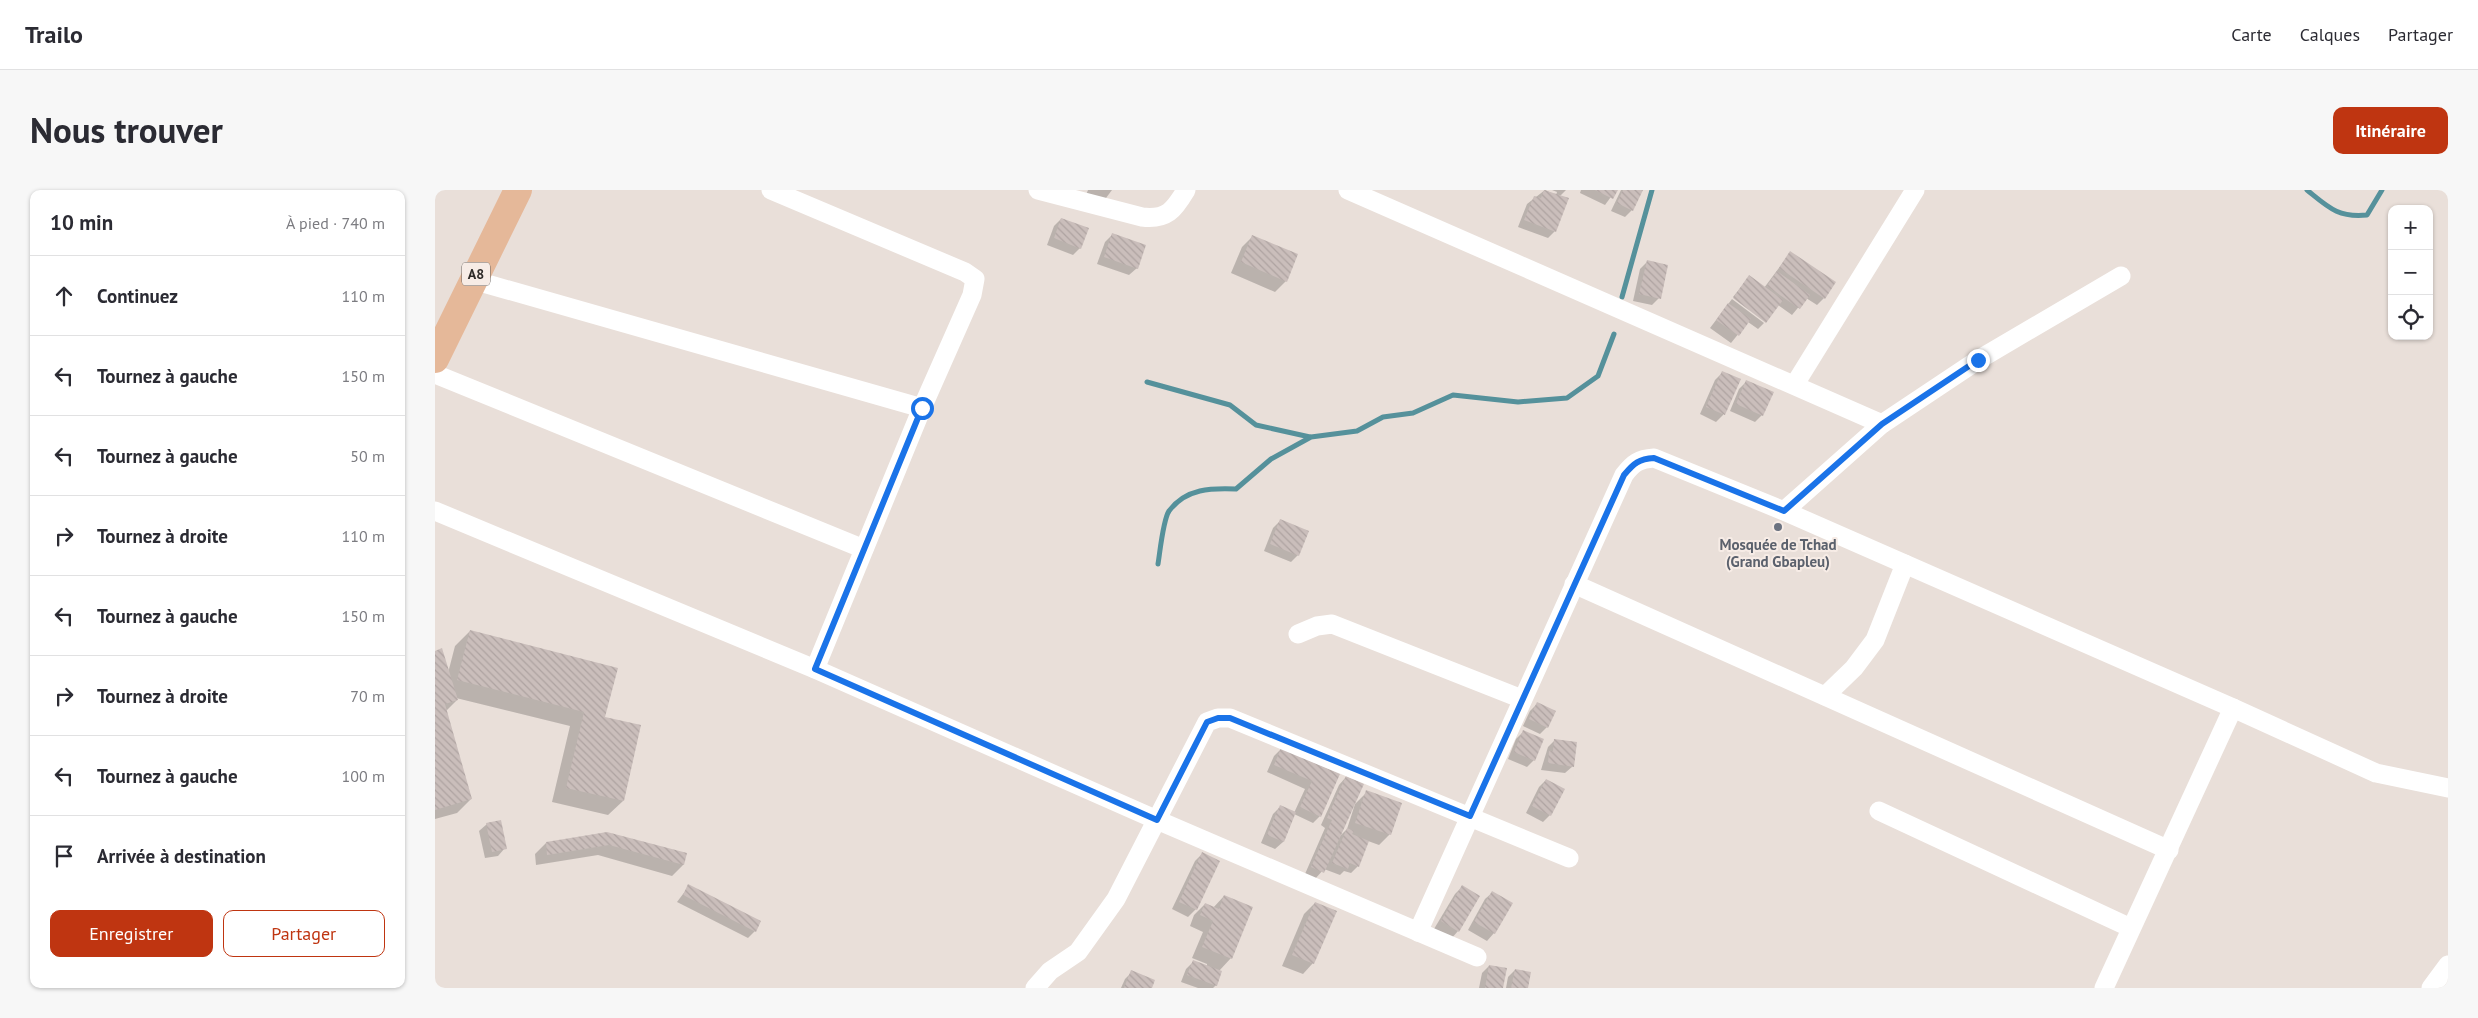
<!DOCTYPE html>
<html lang="fr">
<meta charset="utf-8">
<style>
:root{--surface:#fff;--page:#f7f7f7;--text:#2b2b33;--muted:#7c7c81;--line:#e1e1e2;--accent:#bf3511}
body{margin:0;font-family:"PT Sans",sans-serif;background:var(--page);color:var(--text)}
.controls{position:absolute;right:15px;top:15px;display:grid;overflow:hidden;border-radius:10px;box-shadow:0 1px 4px #0004}
.controls button{width:45px;height:45px;display:grid;place-items:center;padding:0;border:0;border-bottom:1px solid var(--line);background:var(--surface);color:var(--text);font:25px sans-serif}
.stop{position:absolute;width:15px;height:15px;margin:-11px;border:4px solid #1a73e8;border-radius:50%;background:#fff}
.stop.end{background:#1a73e8;border-color:#fff;box-shadow:0 1px 5px #0008}
.list{margin:0;padding:0;list-style:none}
h2{display:flex;justify-content:space-between;align-items:center;height:65px;margin:0;padding:0 20px;font-size:21px}
h2 small{font-size:16px;font-weight:400;color:var(--muted)}
.list li{display:grid;grid-template-columns:32px 1fr auto;gap:15px;align-items:center;box-sizing:border-box;height:80px;padding:0 20px;border-top:1px solid var(--line)}
.list b{display:block;font-size:19px;white-space:nowrap}
.list em{font-size:16px;font-style:normal;color:var(--muted)}
.actions{display:flex;gap:10px;padding:15px 20px}
.actions a{flex:1;padding:11px 0;border:1px solid var(--accent);border-radius:10px;text-align:center;font-size:18px;color:var(--accent)}
.actions .main{background:var(--accent);color:#fff}
.icon{flex:none;width:28px;height:28px;fill:none;stroke:currentColor;stroke-width:2;stroke-linecap:round;stroke-linejoin:round}
.map{position:relative;flex:none;width:2013px;height:798px;overflow:hidden;border-radius:10px}
header{display:flex;align-items:center;gap:30px;box-sizing:border-box;height:70px;padding:0 25px;background:var(--surface);border-bottom:1px solid var(--line)}
header strong{font-size:24px}
nav{display:flex;gap:28px;margin-inline-start:auto;font-size:18px}
.intro{display:flex;align-items:center;justify-content:space-between;box-sizing:border-box;height:120px;padding:0 30px}
h1{margin:0;font-size:35px}
.button{padding:12px 22px;border-radius:10px;background:var(--accent);color:#fff;font-size:18px;font-weight:700}
main{display:flex;gap:30px;padding:0 30px}
aside{flex:1;background:var(--surface);border-radius:10px;box-shadow:0 1px 4px #0004}
.map>svg:first-child{display:block}
.shadow{fill:#0003}
.lines{fill:none;stroke-linecap:round;stroke-linejoin:round}
.stream{stroke:#55919b;stroke-width:5}
.building{fill:url(#building-back-hatch)}
.street{stroke:#fff;stroke-width:19}
.primary{stroke:#e5b899;stroke-width:28}
.route{stroke:#1a73e8;stroke-width:6}
.worship-dot{fill:#6b7280;stroke:#f7ece6;stroke-width:2}
.labels{text-anchor:middle;dominant-baseline:central;stroke-width:4;stroke-linejoin:round;paint-order:stroke}
.shield{fill:#f7ece6;stroke:#6a6461;stroke-width:1}
.shield-label{font-size:14px;font-weight:bold;fill:#2e2a28}
.worship-label{font-size:15px;font-weight:bold;fill:#5b616d;stroke:#f7ece6}
</style>
<header>
<strong>Trailo</strong>
<nav><a>Carte</a><a>Calques</a><a>Partager</a></nav>
</header>
<div class="intro"><h1>Nous trouver</h1><a class="button">Itinéraire</a></div>
<main>
<aside>
<h2>10 min<small>À pied · 740 m</small></h2>
<ul class="list">
<li><svg class="icon" aria-label="ahead" viewBox="0 0 24 24"><path d="M12 20V5M6 11l6-6 6 6"/></svg><div><b>Continuez</b></div><em>110 m</em></li>
<li><svg class="icon" aria-label="left" viewBox="0 0 24 24"><path d="M17 20v-9H6M10 6l-5 5 5 5"/></svg><div><b>Tournez à gauche</b></div><em>150 m</em></li>
<li><svg class="icon" aria-label="left" viewBox="0 0 24 24"><path d="M17 20v-9H6M10 6l-5 5 5 5"/></svg><div><b>Tournez à gauche</b></div><em>50 m</em></li>
<li><svg class="icon" aria-label="right" viewBox="0 0 24 24"><path d="M7 20v-9h11M14 6l5 5-5 5"/></svg><div><b>Tournez à droite</b></div><em>110 m</em></li>
<li><svg class="icon" aria-label="left" viewBox="0 0 24 24"><path d="M17 20v-9H6M10 6l-5 5 5 5"/></svg><div><b>Tournez à gauche</b></div><em>150 m</em></li>
<li><svg class="icon" aria-label="right" viewBox="0 0 24 24"><path d="M7 20v-9h11M14 6l5 5-5 5"/></svg><div><b>Tournez à droite</b></div><em>70 m</em></li>
<li><svg class="icon" aria-label="left" viewBox="0 0 24 24"><path d="M17 20v-9H6M10 6l-5 5 5 5"/></svg><div><b>Tournez à gauche</b></div><em>100 m</em></li>
<li><svg class="icon" aria-label="arrive" viewBox="0 0 24 24"><path d="M6 21V4h12l-3 4 3 4H6"/></svg><div><b>Arrivée à destination</b></div></li>
</ul>
<div class="actions"><a class="main">Enregistrer</a><a>Partager</a></div>
</aside>
<div class="map">
<svg width="2013" height="798" viewBox="0 0 2013 798">
<defs>
<pattern id="building-back-hatch" width="6" height="6" patternUnits="userSpaceOnUse" patternTransform="scale(1.25)"><rect width="6" height="6" fill="#cabebb"/><path d="M-1 5l2 2M0 0l6 6M5-1l2 2" fill="none" stroke="#aea3a1"/></pattern>
</defs>
<rect width="100%" height="100%" fill="#e9dfd9"/>
<g class="shadow">
<path d="M653,0h24l-9,12 -17,-7z"/>
<path d="M1110,0l11,5 1,-3 -5,-2h14l-6,6 -5,35 -7,7 -30,-11 9,-23z"/>
<path d="M1146,0h35l-11,15 -25,-12z"/>
<path d="M1186,0h21l-10,20 -7,7 -14,-6z"/>
<path d="M626,29l19,29 -7,7 -26,-10 7,-19z"/>
<path d="M677,45l25,33 -8,7 -32,-11 8,-22z"/>
<path d="M818,46l33,45 -11,11 -44,-19 11,-26z"/>
<path d="M1355,63l34,45 -7,7 -11,-7 -14,17 -14,-10 -12,16 -33,-24 16,-20 15,11z"/>
<path d="M1212,72l12,36 -7,7 -19,-4 7,-32z"/>
<path d="M1297,109l32,24 -6,6 -10,-7 -17,21 -21,-15z"/>
<path d="M1287,183l17,7 -16,35 -7,7 -16,-8 15,-34z"/>
<path d="M1312,191l15,34 -7,7 -25,-11 9,-22z"/>
<path d="M845,331l18,34 -7,7 -27,-11 9,-23z"/>
<path d="M35,441l133,87 37,8 -17,75 -15,14 -56,-13 18,-76 -114,-28 1,2 -11,11 25,88 -14,14 -22,6v-167l13,21 7,-27z"/>
<path d="M1102,514l10,23 -7,7 -17,-8 7,-15z"/>
<path d="M1088,542l11,28 -7,7 -19,-8 8,-20z"/>
<path d="M1120,550l18,26 -8,7 -24,-3 7,-23z"/>
<path d="M846,559l58,26 -19,41 -7,7 -19,-9 -11,28 -8,7 -14,-6 12,-29 7,-7 14,6 11,-24 -38,-17 7,-16z"/>
<path d="M911,587l-7,60 8,-8 8,-25 12,-12 23,42 -11,11 -11,-4 -10,25 -7,7 -7,-2 -4,4 -16,-6 -9,10 -10,-5 20,-46 -4,-3 18,-40z"/>
<path d="M1111,590l4,35 -7,7 -17,-9 13,-26z"/>
<path d="M52,634l18,24 -7,8 -13,2 -6,-27z"/>
<path d="M172,643l79,21 -3,11 -11,11 -74,-21 -62,10 -1,-11 11,-11z"/>
<path d="M767,664l16,8 -22,47 -8,8 -16,-8 23,-48z"/>
<path d="M254,696l66,45 -7,7 -71,-36z"/>
<path d="M1027,697l17,10 -21,34 -7,8 -17,-10 21,-35z"/>
<path d="M1058,702l1,41 -7,8 -19,-11 17,-31z"/>
<path d="M789,706l7,62 -12,13 -3,14 -3,3h-15l-17,-6 5,-13 7,-7 14,4v-2l-15,-6 11,-26 -13,-6 4,-11 11,-11 8,4z"/>
<path d="M880,713l-2,60 -10,11 -21,-8 22,-52z"/>
<path d="M1054,776l13,22h-23l3,-15z"/>
<path d="M1080,780l12,18h-21l2,-11z"/>
<path d="M697,782l19,16h-30l4,-9z"/>
</g>
<g class="lines">
<g class="stream">
<path d="M1872,0c21,17 31,28 60,25l15,-25"/>
<path d="M1187,107l30,-107"/>
<path d="M712,192l83,23 26,20 54,12"/>
<path d="M723,374c2,-12 5,-44 11,-53 17,-23 43,-23 67,-22l35,-30 40,-22 46,-6 26,-14 30,-4 40,-18 65,7 49,-4 31,-22 16,-42"/>
</g>
</g>
<g class="building">
<path d="M1109,0l25,8 -13,34 -32,-12 10,-24 7,2z"/>
<path d="M1160,0h23l-5,9z"/>
<path d="M1188,0h20l-10,21 -16,-8z"/>
<path d="M626,28l28,10 -8,21 -27,-11z"/>
<path d="M677,43l34,12 -8,24 -34,-12z"/>
<path d="M817,45l46,19 -11,28 -46,-20z"/>
<path d="M1355,61l46,31 -11,17 -46,-31z"/>
<path d="M1212,70l21,5 -7,34 -22,-5z"/>
<path d="M1342,81l33,24 -10,14 -33,-23z"/>
<path d="M1314,85l34,25 -17,23 -33,-25z"/>
<path d="M1293,113l23,16 -12,17 -23,-16z"/>
<path d="M1287,181l19,8 -16,36 -19,-8z"/>
<path d="M1311,190l28,12 -11,24 -27,-12z"/>
<path d="M845,329l29,12 -10,25 -29,-12z"/>
<path d="M35,440l148,38 -13,49 36,8 -17,76 -58,-13 18,-76 -127,-32z"/>
<path d="M7,458l16,52 -13,4 27,95 -37,11v-159z"/>
<path d="M1102,512l19,9 -8,17 -19,-9z"/>
<path d="M1088,540l21,9 -9,22 -21,-9z"/>
<path d="M1119,549l23,3 -3,25 -26,-4 1,-12h4z"/>
<path d="M846,558l59,26 -19,43 -21,-10 12,-26 -38,-16z"/>
<path d="M911,586l18,8 -40,89 -13,-6 21,-47 -5,-2z"/>
<path d="M1111,589l19,10 -14,27 -19,-10z"/>
<path d="M931,600l36,13 -11,32 -36,-12z"/>
<path d="M845,615l16,7 -12,30 -17,-7z"/>
<path d="M66,630l6,29 -15,3 -6,-29z"/>
<path d="M912,638l7,3 -2,3 17,7 -10,26 -9,-4 -2,6 -16,-6z"/>
<path d="M172,642l80,21 -3,12 -75,-20 -62,10 -1,-13z"/>
<path d="M767,662l18,9 -23,49 -18,-8z"/>
<path d="M253,694l73,37 -5,11 -73,-37z"/>
<path d="M1027,695l18,11 -21,36 -18,-11z"/>
<path d="M1057,701l21,12 -18,31 -21,-12z"/>
<path d="M789,705l29,12 -21,52 -30,-12 11,-26 -13,-6 5,-12 14,6z"/>
<path d="M880,712l22,9 -23,53 -22,-9z"/>
<path d="M758,770l29,11 -5,15 -30,-11z"/>
<path d="M1054,775l18,3 -4,20h-18z"/>
<path d="M1080,779l16,3 -3,16h-17z"/>
<path d="M696,780l24,10 -3,8h-28z"/>
</g>
<g class="lines">
<g class="street">
<path d="M336,0l194,82 10,7 -3,16 -50,113 -107,261"/>
<path d="M603,0l104,27c25,3 32,-7 44,-27"/>
<path d="M913,0l534,234"/>
<path d="M1686,86l-143,84 -96,64 -98,87 449,197 143,65 72,15"/>
<path d="M38,90l449,128"/>
<path d="M0,184l429,175"/>
<path d="M1360,194l120,-194"/>
<path d="M0,321l380,158 342,151 320,137"/>
<path d="M1139,394l595,266"/>
<path d="M863,444l19,-8 15,-2 190,75"/>
<path d="M1390,506l29,-28 21,-28 30,-76"/>
<path d="M1444,621l252,117"/>
<path d="M983,742l206,-457c9,-12 15,-16 30,-17l130,53"/>
<path d="M600,798l15,-17 28,-19 38,-53 91,-177 11,-4h12l339,140"/>
<path d="M1669,798l129,-280"/>
<path d="M1996,798l17,-23"/>
</g>
<path class="primary" d="M0,169l83,-169"/>
</g>
<g class="lines">
<path class="route" d="M487,218l-107,261 342,151 50,-98 11,-4h12l240,98 154,-341c10,-12 15,-16 30,-17l130,53 98,-87 96,-64"/>
</g>
<circle class="worship-dot" cx="1343" cy="337" r="5"/>
<g class="labels">
<rect class="shield" x="27" y="72.5" width="28" height="23" rx="4"/>
<g class="shield-label">
<text x="41" y="84">A8</text>
</g>
<g class="worship-label">
<text x="1343" y="354">Mosquée de Tchad<tspan x="1343" dy="17">(Grand Gbapleu)</tspan></text>
</g>
</g>
</svg>
<div class="controls">
<button>+</button>
<button>−</button>
<button><svg class="icon" aria-label="locate" viewBox="0 0 24 24"><circle cx="12" cy="12" r="6"/><path d="M12 2v4M12 18v4M2 12h4M18 12h4"/></svg></button>
</div>
<div class="stop" style="left:487px;top:218px"></div>
<div class="stop end" style="left:1543px;top:170px"></div>
</div>
</main>
